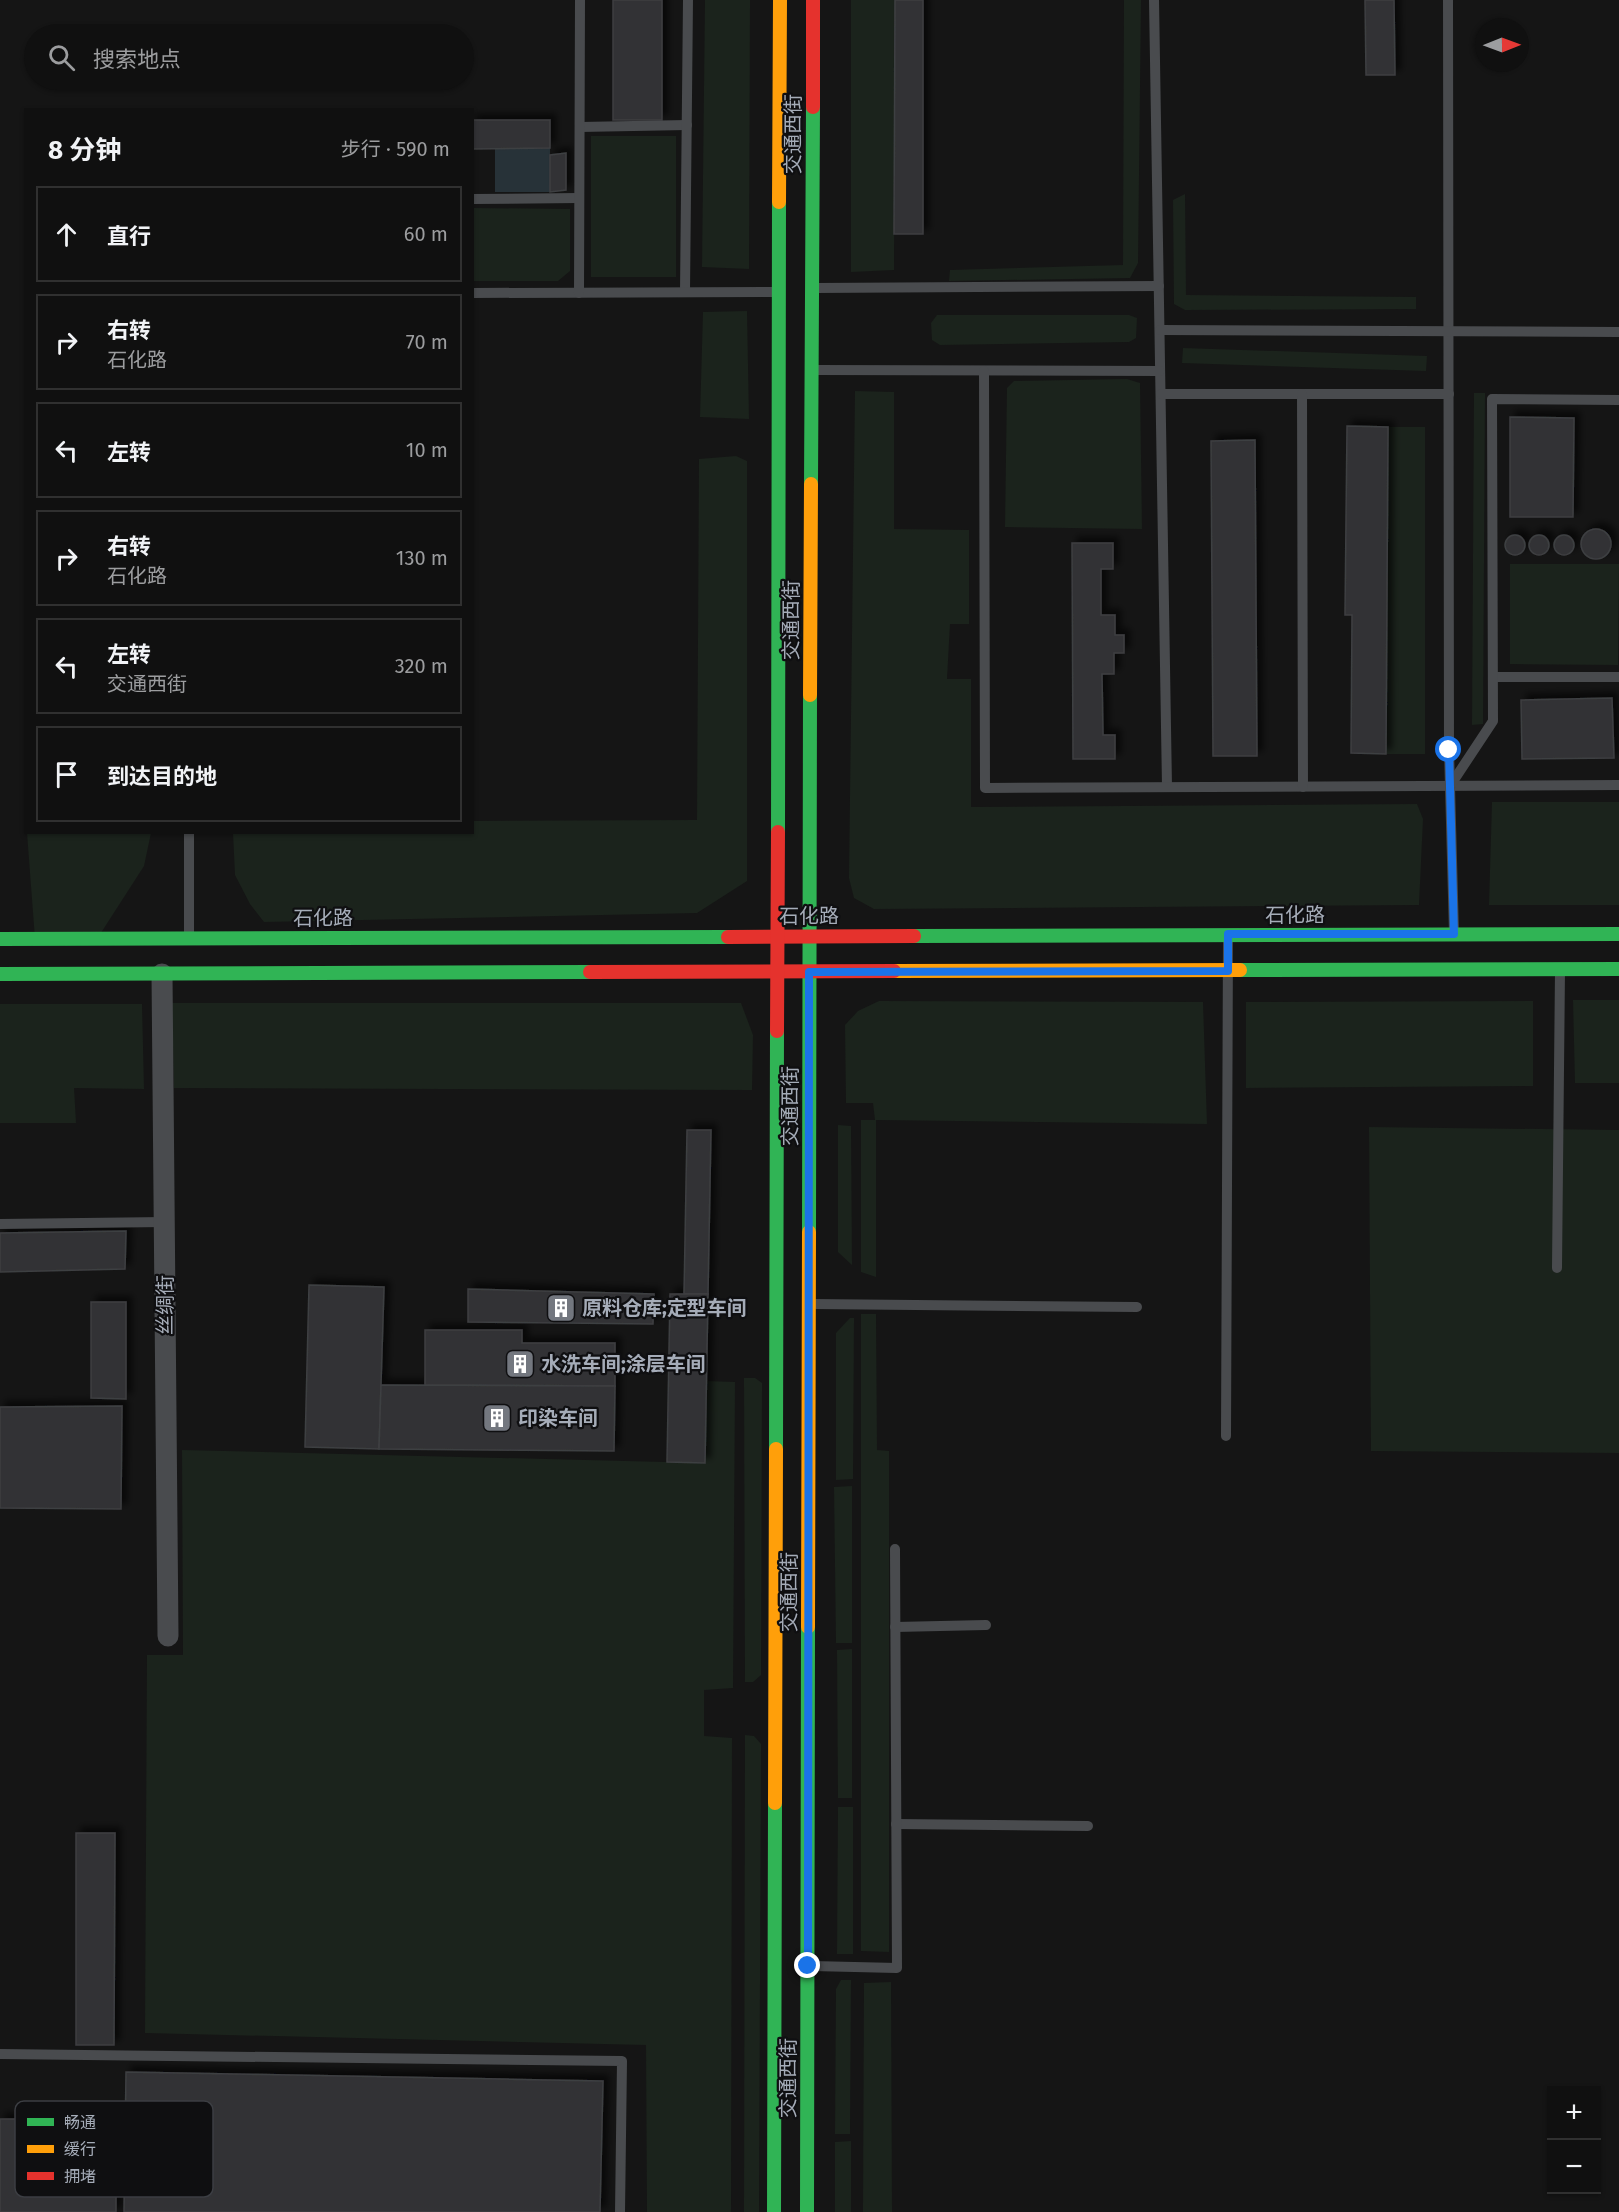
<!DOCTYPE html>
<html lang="zh">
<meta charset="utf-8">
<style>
:root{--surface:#101010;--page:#191919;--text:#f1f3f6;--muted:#9c9d9f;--line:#303030}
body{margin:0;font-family:"Fira Sans","Noto Sans SC",sans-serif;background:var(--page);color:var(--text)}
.controls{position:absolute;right:18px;bottom:18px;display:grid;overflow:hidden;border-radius:0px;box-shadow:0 2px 4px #0004}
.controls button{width:54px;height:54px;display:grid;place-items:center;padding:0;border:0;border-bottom:2px solid var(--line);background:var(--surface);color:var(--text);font:30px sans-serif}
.compass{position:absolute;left:1475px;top:18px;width:54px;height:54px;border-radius:50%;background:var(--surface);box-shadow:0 2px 4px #0004;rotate:89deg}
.stop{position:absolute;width:18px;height:18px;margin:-14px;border:4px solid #1a73e8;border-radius:50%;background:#fff}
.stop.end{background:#1a73e8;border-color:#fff;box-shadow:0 2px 6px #0008}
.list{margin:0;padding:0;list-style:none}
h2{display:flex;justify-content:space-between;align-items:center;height:78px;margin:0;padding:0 24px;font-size:26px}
h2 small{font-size:20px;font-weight:400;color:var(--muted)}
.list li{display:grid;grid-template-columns:39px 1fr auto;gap:18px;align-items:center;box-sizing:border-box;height:96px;margin:0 12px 12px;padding:0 12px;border:2px solid var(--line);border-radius:0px}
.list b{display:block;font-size:22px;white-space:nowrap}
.list p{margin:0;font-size:20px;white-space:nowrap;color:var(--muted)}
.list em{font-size:20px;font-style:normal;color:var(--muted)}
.icon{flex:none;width:33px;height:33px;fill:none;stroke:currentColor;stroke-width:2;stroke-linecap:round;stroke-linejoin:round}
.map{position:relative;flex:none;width:1619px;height:2212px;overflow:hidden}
.search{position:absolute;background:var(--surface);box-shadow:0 2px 4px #0004;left:24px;top:24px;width:450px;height:66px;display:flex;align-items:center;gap:15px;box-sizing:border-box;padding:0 21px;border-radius:33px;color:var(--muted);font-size:22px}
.panel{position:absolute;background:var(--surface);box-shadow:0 2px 4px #0004;left:24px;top:108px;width:450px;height:726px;border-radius:0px}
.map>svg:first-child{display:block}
.green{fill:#1b231c}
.water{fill:#273238}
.building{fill:#333335;stroke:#3e3f42;stroke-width:1.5;filter:url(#shadow)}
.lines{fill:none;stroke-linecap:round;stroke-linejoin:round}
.lane{stroke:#494b4e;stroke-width:10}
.street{stroke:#494b4e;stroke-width:21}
.fast{stroke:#30b455;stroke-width:14}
.slow{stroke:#ff9f0a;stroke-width:14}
.jam{stroke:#e5322d;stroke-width:14}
.route{stroke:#1a73e8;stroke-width:8}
.labels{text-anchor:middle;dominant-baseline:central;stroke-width:4.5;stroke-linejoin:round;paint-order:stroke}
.street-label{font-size:20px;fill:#a5acb8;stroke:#0f0f11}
.poi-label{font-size:20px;font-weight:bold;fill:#a5acb8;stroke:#0f0f11;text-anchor:start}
.key{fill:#0f0f11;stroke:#3c3e43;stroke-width:1.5}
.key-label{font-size:16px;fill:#a5acb8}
</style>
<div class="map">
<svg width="1619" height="2212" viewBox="0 0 1619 2212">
<defs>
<filter id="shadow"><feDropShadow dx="5.5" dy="-5.5" stdDeviation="3" flood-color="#0009"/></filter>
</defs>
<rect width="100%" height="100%" fill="#151515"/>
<g class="green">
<path d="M705,0h45l-1,269 -47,-2z"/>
<path d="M851,0h44l-1,270 -43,2z"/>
<path d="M1124,0h17l-3,263 -8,15 -181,3 1,-11 173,-5z"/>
<rect x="591" y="136" width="85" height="141"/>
<path d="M1185,194l1,101 230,2v12l-231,1 -11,-6 -1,-104z"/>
<path d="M473,208l97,1v62l-12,10h-85z"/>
<path d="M747,311l2,108 -49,-2 3,-105z"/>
<path d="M937,315h192l8,3 -1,20 -7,4 -189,3 -8,-5 -1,-17z"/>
<path d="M1183,348l244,8 -1,15 -244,-8z"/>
<path d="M1127,379l13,4 2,146 -137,-2 2,-139 7,-7z"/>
<path d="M855,391l39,1v137l75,1v94h-19l-3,55h24v128l446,-3 6,15 -4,86 -545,4 -20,-11 -5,-20z"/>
<path d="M1474,393h11l-2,331 -11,1z"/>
<path d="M1388,427h37v327h-39z"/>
<path d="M736,456l11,5v420l-50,32 -433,9 -14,-18 -15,-29 -2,-42 239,-1 1,-11 224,-1 2,-361z"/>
<path d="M1510,564h109l-1,101 -108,-1z"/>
<path d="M1492,802h127v103h-130z"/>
<path d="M27,833h124l-7,33 -47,73h-62z"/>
<path d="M1573,1000h46v83h-44z"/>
<path d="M879,1001l324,1 4,122 -331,-4v157l-15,-5v-152h14l-2,-17h-27l-1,-78 13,-14z"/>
<path d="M1533,1001v85l-287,2v-86z"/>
<path d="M172,1003h569l12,32 -1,55 -578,-2z"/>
<path d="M0,1004h142l2,85 -70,-1 2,35h-76z"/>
<path d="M838,1125l13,1 1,139 -14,-13z"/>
<path d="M1369,1127l250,3v323l-248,-2z"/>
<path d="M861,1314h15l1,136 12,1v501l-28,-1z"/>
<path d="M850,1318h4l-1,161 -17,1v-147z"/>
<path d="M744,1378h11l7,5 -1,292 -8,7h-8z"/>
<path d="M706,1381l29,1 -2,306 -29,2v46l28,2 -1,474h-84l-1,-167 -501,-12 2,-378h36l-1,-205 522,13z"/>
<path d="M852,1486v157h-16l-2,-156z"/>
<path d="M852,1649v149h-14l-1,-148z"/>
<path d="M745,1735l9,1 7,8 -2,468h-15z"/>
<path d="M838,1807h15v147h-16z"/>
<path d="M841,1980h10l-1,154h-15l1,-145z"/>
<path d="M891,1982l1,230h-29l1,-229z"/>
<path d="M851,2141v71h-16v-70z"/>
</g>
<path class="water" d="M550,148v44h-55v-43z"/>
<g class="building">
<rect x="613" y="0" width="49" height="120"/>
<path d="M895,0h28v234h-29z"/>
<path d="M1365,0h29l1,75h-29z"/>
<path d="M472,120h78v28l-78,1z"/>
<path d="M566,153v37l-16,2v-37z"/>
<path d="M1510,417l64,1 -1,99h-63z"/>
<path d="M1347,426l41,1 -2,327 -35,-1 1,-138h-7z"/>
<path d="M1255,440l2,316h-44l-2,-315z"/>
<circle cx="1596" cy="544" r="15"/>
<circle cx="1539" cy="545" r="10"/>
<circle cx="1564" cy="545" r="10"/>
<circle cx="1515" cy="545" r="10"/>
<path d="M1072,543h41v26h-12v46h14v20h9v18h-10v21h-12l1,61h12v24h-42z"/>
<path d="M1612,698l2,60 -92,1 -1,-59z"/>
<path d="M687,1130h24l-3,164h-24z"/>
<path d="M126,1231l-1,38 -125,3v-39z"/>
<path d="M309,1285l75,2 -5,162 -74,-2z"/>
<path d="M468,1289l186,5 -1,30 -185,-2z"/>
<path d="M670,1294h38l-3,169 -38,-1z"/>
<path d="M91,1302h35v97l-35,-1z"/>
<path d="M425,1330h97v13h93v43l-190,-1z"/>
<path d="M381,1385l234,1 -1,65 -235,-2z"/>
<path d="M122,1406l-1,103 -121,-1v-101z"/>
<path d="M76,1833h39l-1,212h-38z"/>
<path d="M126,2072l477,9 -3,131h-476z"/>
<rect x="0" y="2119" width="116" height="93"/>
</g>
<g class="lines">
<g class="lane">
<path d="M1154,0l13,787"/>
<path d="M1448,0l1,750 5,183"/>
<path d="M580,127l107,-2"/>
<path d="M472,199l107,-1"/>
<path d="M815,288l344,-2"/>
<path d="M685,292l3,-292"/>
<path d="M472,293l303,-1"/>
<path d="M579,293l1,-293"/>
<path d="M1160,330l459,2"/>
<path d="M816,370l344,1"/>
<path d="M984,371l1,417 634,-3"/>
<path d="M1161,394h288"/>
<path d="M1302,394l1,393"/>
<path d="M1493,677h126"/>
<path d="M1450,786l43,-65 -1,-322 127,1"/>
<path d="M189,937v-105"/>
<path d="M0,1224l165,-2"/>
<path d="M1557,1268l3,-298"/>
<path d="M812,1304l325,3"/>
<path d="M1226,1436l2,-498"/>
<path d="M895,1627l91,-2"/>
<path d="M896,1824l192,2"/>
<path d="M812,1966l85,2 -2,-419"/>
<path d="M0,2054l622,7 -2,151"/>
</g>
<path class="street" d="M162,974l6,662"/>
<g class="fast">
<path d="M811,484l2,-377"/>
<path d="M778,832l1,-630"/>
<path d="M914,936l705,-2"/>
<path d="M0,939l728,-2"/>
<path d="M1240,970l379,-1"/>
<path d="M0,974l590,-2"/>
<path d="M809,1232l1,-537"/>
<path d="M776,1449l1,-418"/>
<path d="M774,2212l1,-409"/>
<path d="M807,2212l1,-585"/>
</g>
<g class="slow">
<path d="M779,202l1,-202"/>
<path d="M810,695l1,-211"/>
<path d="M894,971l346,-1"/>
<path d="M808,1627l1,-395"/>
<path d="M775,1803l1,-354"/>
</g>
<g class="jam">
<path d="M813,107v-107"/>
<path d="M728,937l186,-1"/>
<path d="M590,972l304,-1"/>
<path d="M777,1031l1,-199"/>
</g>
</g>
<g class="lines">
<path class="route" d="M808,1966l1,-994 419,-1v-37h226l-5,-184"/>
</g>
<defs>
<g id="building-square" transform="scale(1.5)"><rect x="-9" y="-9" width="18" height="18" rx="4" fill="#73777f" stroke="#0f0f11"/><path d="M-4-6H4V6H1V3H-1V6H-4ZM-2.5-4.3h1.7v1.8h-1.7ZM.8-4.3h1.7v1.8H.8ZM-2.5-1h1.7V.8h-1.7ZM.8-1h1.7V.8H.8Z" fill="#fff"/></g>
</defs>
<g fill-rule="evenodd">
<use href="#building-square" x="561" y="1308"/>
<use href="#building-square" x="520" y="1364"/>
<use href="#building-square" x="497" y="1418"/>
</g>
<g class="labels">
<g class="street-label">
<text transform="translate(793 134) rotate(-90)">交通西街</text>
<text transform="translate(791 620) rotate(-90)">交通西街</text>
<text x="1295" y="915">石化路</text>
<text x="809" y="916">石化路</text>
<text x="323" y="918">石化路</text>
<text transform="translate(790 1106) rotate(-90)">交通西街</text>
<text transform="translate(165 1305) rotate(-90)">丝绸街</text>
<text transform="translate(789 1592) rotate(-90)">交通西街</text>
<text transform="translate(788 2078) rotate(-90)">交通西街</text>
</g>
<g class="poi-label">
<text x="582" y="1308">原料仓库;定型车间</text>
<text x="541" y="1364">水洗车间;涂层车间</text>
<text x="518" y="1418">印染车间</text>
</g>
</g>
<rect x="15" y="2101" width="198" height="96" rx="9" class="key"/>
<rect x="27" y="2118" width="27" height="8" fill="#30b455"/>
<rect x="27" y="2145" width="27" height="8" fill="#ff9f0a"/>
<rect x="27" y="2172" width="27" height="8" fill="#e5322d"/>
<g class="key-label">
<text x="64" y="2128">畅通</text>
<text x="64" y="2155">缓行</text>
<text x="64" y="2182">拥堵</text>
</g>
</svg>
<div class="controls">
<button>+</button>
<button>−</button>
</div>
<svg class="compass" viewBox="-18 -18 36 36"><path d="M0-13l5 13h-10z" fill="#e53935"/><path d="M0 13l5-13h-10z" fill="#9c9d9f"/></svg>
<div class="stop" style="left:1449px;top:750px"></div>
<div class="stop end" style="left:808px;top:1966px"></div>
<div class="search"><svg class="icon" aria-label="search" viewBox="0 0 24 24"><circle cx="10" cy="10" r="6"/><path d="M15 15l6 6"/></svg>搜索地点</div>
<section class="panel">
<h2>8 分钟<small>步行 · 590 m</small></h2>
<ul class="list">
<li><svg class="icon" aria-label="ahead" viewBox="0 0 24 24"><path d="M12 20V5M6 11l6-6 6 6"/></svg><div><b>直行</b></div><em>60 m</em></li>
<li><svg class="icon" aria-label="right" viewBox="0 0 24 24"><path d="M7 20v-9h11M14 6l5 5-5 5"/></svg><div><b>右转</b><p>石化路</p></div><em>70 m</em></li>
<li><svg class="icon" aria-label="left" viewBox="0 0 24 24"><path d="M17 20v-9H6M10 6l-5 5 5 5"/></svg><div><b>左转</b></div><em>10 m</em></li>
<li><svg class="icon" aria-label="right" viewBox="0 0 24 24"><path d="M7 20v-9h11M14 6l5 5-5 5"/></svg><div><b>右转</b><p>石化路</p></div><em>130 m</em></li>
<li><svg class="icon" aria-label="left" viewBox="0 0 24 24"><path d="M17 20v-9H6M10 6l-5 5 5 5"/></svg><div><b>左转</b><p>交通西街</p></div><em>320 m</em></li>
<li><svg class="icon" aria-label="arrive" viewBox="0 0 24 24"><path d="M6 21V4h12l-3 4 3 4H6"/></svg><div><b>到达目的地</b></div></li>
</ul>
</section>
</div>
